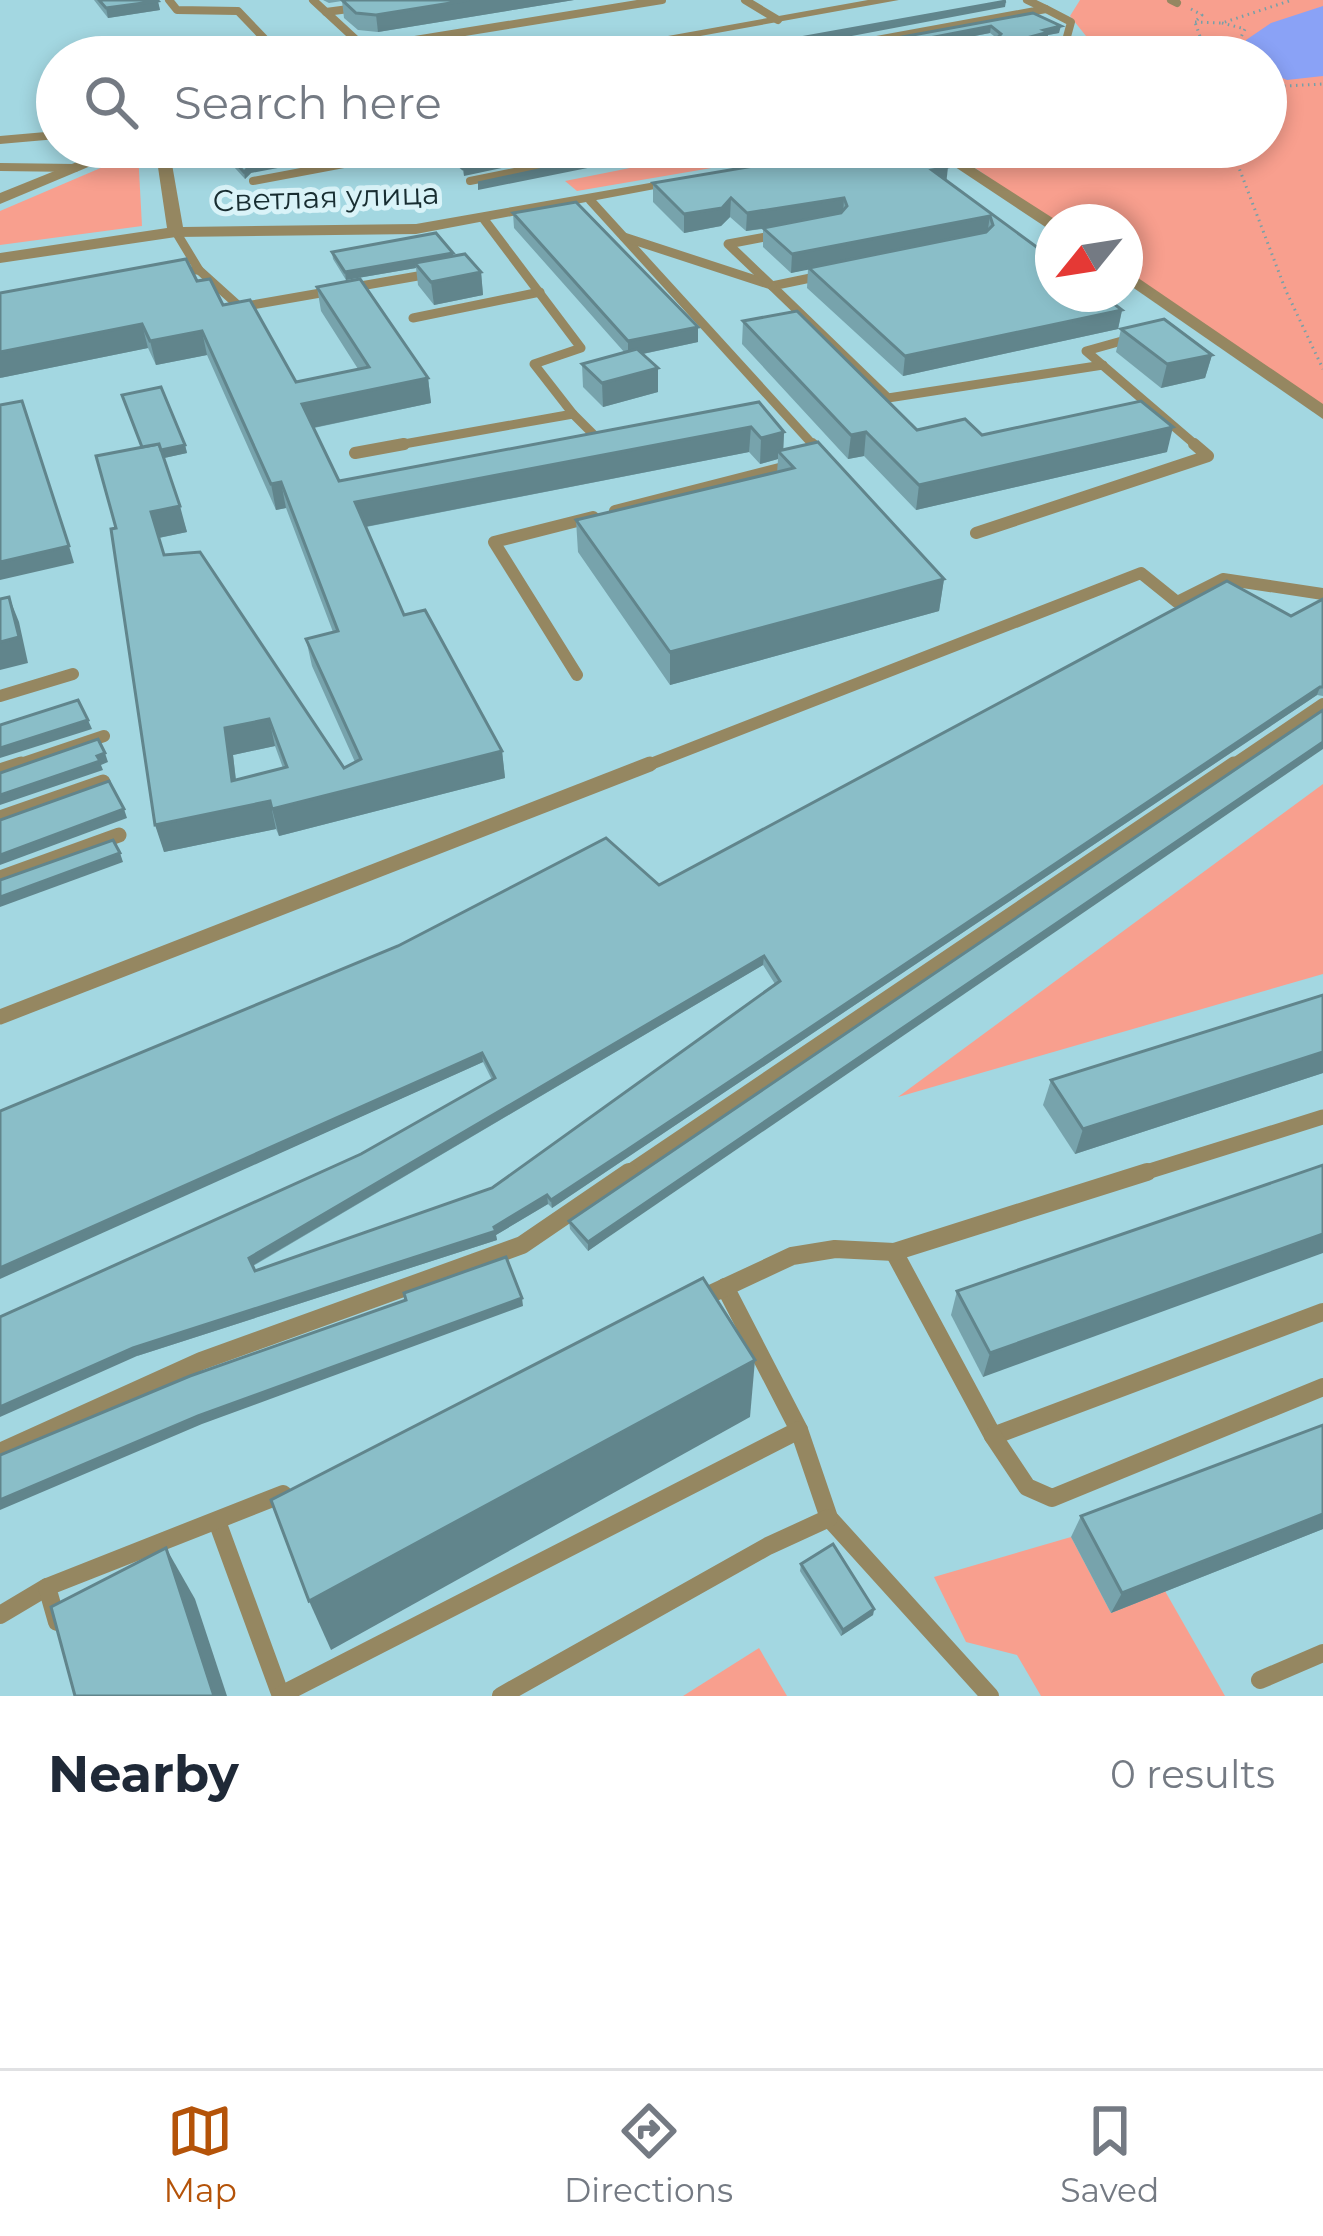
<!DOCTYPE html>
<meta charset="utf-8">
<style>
:root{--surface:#fff;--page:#f6f6f7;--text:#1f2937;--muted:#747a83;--line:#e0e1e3;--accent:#b45309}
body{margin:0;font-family:Montserrat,sans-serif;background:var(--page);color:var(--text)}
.compass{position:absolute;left:1035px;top:204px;width:108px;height:108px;border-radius:50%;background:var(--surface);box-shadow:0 6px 18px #0003;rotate:240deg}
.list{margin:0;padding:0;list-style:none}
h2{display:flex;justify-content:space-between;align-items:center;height:156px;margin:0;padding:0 48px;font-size:51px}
h2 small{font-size:39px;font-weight:400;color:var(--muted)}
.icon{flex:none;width:66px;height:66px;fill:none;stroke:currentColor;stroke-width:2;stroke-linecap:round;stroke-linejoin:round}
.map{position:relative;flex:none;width:1323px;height:1696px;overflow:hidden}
.search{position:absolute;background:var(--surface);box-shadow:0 6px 18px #0003;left:36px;right:36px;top:36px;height:132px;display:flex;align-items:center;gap:30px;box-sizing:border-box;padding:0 42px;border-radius:66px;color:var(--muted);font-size:45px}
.sheet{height:372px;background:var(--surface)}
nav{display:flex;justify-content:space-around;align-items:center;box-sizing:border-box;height:168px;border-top:3px solid var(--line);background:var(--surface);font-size:33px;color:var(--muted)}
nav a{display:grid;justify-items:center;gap:6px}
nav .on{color:var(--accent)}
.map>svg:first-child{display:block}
.green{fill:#f89f8e}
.water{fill:#8aa2f6}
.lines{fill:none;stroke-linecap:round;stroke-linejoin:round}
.path{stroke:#76a0a8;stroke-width:3;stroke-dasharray:1.5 4.5;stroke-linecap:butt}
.service-far4{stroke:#958761;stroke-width:8}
.service-far3{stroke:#958761;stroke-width:9}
.service-far2{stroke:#958761;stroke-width:12}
.service-far1{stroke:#958761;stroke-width:15}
.service{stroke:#958761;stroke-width:18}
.minor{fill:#958761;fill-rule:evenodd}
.tertiary{fill:#958761;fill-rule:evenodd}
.wall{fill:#77a3ac;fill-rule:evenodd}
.shaded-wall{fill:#61858c}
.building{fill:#8abec8;stroke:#61858c;stroke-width:3;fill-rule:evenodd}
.labels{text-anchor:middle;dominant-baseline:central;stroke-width:10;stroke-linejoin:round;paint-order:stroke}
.far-street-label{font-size:30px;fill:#182d31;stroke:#d9f3f8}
</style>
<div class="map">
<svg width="1323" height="1696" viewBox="0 0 1323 1696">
<rect width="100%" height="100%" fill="#a3d7e1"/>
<g class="green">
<path d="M1080,0h243v407l-198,-134v-51h-72l-108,-75h321v-90h-229l-4,-4 57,-12 -20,-25z"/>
<path d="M735,147h99l-257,44 -12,-10z"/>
<path d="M138,152l4,74 -142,19v-34z"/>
<path d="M1323,784v190l-425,123z"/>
<path d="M1071,1537l40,76 54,-22 60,105h-184l-24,-41 -51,-13 -32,-65z"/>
<path d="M759,1648l28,48h-104z"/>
</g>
<path class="water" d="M1323,6v70l-36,4 -21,-9v-14h-22l2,-17 25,-17z"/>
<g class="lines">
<g class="path">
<path d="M1191,9l11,6 -7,7 12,35"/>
<path d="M1195,22l27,1 70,-23"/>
<path d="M1222,23l23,6 -14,28"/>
<path d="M1266,76l16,8"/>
<path d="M1266,87l57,-3"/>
<path d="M1231,147l55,144 37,78"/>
</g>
<g class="service-far4">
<path d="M169,0l8,10 61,1 44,46"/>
<path d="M313,0l52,48"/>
<path d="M745,0l33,20"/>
<path d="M1171,0l6,3"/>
<path d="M326,12l30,-4"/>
<path d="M310,57l352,-57"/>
<path d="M784,57l262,-48 -19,-9"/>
<path d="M909,57l83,-16"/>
<path d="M998,57l67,-13 6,-22 -25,-13"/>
<path d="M455,162l77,-15"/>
<path d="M206,164l91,-17"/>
<path d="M0,167l75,1"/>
<path d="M253,181l181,-34"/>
<path d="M470,181l169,-34"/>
</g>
<g class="service-far3">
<path d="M590,200l225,247"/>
<path d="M176,232l23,38h-5"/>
<path d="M624,237l144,47"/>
<path d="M199,270l41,37 195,-34"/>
<path d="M825,275l-53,11 116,112 215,-33"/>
<path d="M772,286l-44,-42 53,-10"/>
<path d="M413,318l127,-26"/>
<path d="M1136,337l-50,14 112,96"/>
<path d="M573,414l23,23 10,-2"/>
<path d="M387,447l186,-33 -39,-50 47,-16 -98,-130"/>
</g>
<g class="service-far2">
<path d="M812,444l11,12"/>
<path d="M355,453l49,-9"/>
<path d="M615,511l176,-45"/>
<path d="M976,533l232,-77 -14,-12"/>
<path d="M577,675l-83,-133 99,-25"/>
<path d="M0,696l73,-22"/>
<path d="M12,767l92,-31"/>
<path d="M643,767l498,-194 36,29 46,-23 100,15"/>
<path d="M1230,767l93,-63"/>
</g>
<g class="service-far1">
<path d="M0,771l21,-7"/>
<path d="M0,818l103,-36"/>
<path d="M0,878l119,-43"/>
<path d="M0,1017l650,-253"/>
<path d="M625,1175l609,-411"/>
<path d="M1137,1175l186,-58"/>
</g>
<g class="service">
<path d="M894,1252l99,184 330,-124"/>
<path d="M725,1287l74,143 30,88 161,178"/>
<path d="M700,1299l92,-43 43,-7 59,3 253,-80"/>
<path d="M993,1436l34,51 25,11 271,-111"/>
<path d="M0,1452l201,-91 321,-116 107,-73"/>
<path d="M218,1524l63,172"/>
<path d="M0,1615l47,-28"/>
<path d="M57,1622l-10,-35 236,-93"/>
<path d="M1260,1680l63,-27"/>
<path d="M281,1695l518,-265"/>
<path d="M501,1696l267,-150 61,-28"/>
</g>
<g class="minor">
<path d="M57,131v8l-57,5v-8z"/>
<path d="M155,147h14l14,80 233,-3 268,-47 8,5 -276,52 -240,3 -176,26v-10l167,-25z"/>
<path d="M841,147h31l-56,13 -7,-4z"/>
<path d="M925,147h17l117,75h-6v8l-6,-2z"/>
<path d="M1125,269l198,135v15l-198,-137z"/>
</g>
<g class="tertiary">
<path d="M868,0h31l-315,57h-33z"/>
<path d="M114,147h22l-136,57v-11z"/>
</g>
</g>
<g class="wall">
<path d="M94,0h63l3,10 -52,8z"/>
<path d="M323,0h251l-196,32 -20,-2 -14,-12 -2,-17 -13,2z"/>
<path d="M1033,13l26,20 -11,2v4l-54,14 -75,4 75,-15 4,-3 -8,-6 -83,16 -114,8z"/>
<path d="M436,147h53l-36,7 -6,7 -11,-6z"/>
<path d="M859,147h61l27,34 175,129 -4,19 -215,47 -96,-88 1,-19 -17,4 -28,-26v-18l-17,2 -16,-14 -9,9 -37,7 -31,-31v-19z"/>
<path d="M233,160l18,13 -6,6 -11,-12z"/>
<path d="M513,213l185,114v15l-55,12 15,14v24l-55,15 -20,-20 -1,-23 43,-11 -111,-125z"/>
<path d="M332,252l122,4 27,16 2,23 -49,10 -16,-20 -2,-17 -70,12 -13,-21z"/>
<path d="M197,281l26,24 73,77 62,-13 -37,-58 -4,-24 111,91 3,25 -117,25 25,53 420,-79 25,30 -1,18 161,129 -5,32 -269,74 -92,-133 -2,-32 201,-47 1,-14 -18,5 -11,-12 -383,75 38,88 98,136 3,27 -226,58 -3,-7 -112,23 -48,-324 -20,-72 89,-11 2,8 -23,5 23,74 -28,6 5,17 180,213 11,-6 -43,-96 -6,-27 27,-7 -47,-124 -10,2 -69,-155 -51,10 -8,-17 -148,30zM275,746l8,22 -47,12 -3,-25z"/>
<path d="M743,321l174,109 250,22 -251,58 -52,-54 -16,3 -106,-115z"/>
<path d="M1121,329l91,26 -7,23 -44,10 -45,-36z"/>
<path d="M1323,599v97l-6,-1 -765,513 -4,-4 -52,31 1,5 -360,116 224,-202 131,-74 -9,-18 -457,204 633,-381 632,-269zM763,965l12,19 -283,204 -237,83 -2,-5z"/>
<path d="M1323,710l-735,541 -18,-22 -1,-8z"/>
<path d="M1323,1073l-248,81 -32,-49 8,-25z"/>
<path d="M1323,1165l-340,212 -32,-62 6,-24z"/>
<path d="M1323,1425v104l-212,84 -40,-76 10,-21z"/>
<path d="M801,1564l73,45 -1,6 -32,21 -41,-65z"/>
</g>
<g class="shaded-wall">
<path d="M469,0h105l-196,32 -2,-17z"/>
<path d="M158,1l2,9 -52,8 -2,-10z"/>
<path d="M1006,1l-1,6 -222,42 -5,8 -1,-4 6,-11z"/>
<path d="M991,26l-1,7 -83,16 -6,8 1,-6 6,-9z"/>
<path d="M1061,26l-2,7 -11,2v4l-57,14 1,-6z"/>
<path d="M350,147h39l-138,26 -6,6 -1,-7 6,-6z"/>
<path d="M452,147h37l-36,7 -6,7 -1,-8z"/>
<path d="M565,147h35l-136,29 -1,-7z"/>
<path d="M656,147h36l-214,43v-7z"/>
<path d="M948,167l-2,18 -14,-15z"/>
<path d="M731,198l-1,19 -9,9 -37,7v-19z"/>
<path d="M844,198l-1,18 -97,15 1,-18z"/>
<path d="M990,216l-3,19 -196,38 1,-19z"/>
<path d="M453,253l1,8 -39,2 1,5 -70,12 -1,-8z"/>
<path d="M481,272l2,23 -49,10 -3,-23z"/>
<path d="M1122,310l-4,19 -215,47 2,-20z"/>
<path d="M142,324l6,24 -148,30v-26z"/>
<path d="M698,327v15l-70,15v-16z"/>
<path d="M202,331l5,24 -51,10 -6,-24z"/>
<path d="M1212,355l-7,23 -44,10 6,-24z"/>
<path d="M658,368v24l-55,15 -1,-24z"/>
<path d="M428,378l3,25 -124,26 -5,-25z"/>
<path d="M751,427l-2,25 -390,76 -4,-26z"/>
<path d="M1173,427l-6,25 -251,58 3,-25z"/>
<path d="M784,432l-1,24 -5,-5v8l-18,5 1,-26z"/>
<path d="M866,432l-2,24 -16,3 3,-24z"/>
<path d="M185,445l2,8 -41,9 -2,-8z"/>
<path d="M281,482l5,26 -10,2 -5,-26z"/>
<path d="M180,506l7,26 -29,6 -7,-26z"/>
<path d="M69,546l5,17 -74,17v-18z"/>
<path d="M944,579l-5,32 -269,74v-33z"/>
<path d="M9,597l10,25 9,41 -28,7v-28z"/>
<path d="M1320,687l-3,8 -765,513 -1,-8z"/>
<path d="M269,719l6,27 -42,9 6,53 31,-7 6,28 -112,23 -9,-27 77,-44 -7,-53z"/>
<path d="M88,720l4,9 -92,29v-10z"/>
<path d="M1323,742v7l-735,502v-9z"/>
<path d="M502,751l3,27 -226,58 -7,-27z"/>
<path d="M105,753l3,9 -7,3 2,5 -103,35v-10z"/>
<path d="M124,809l3,9 -127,47v-10z"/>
<path d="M120,853l3,9 -123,45v-10z"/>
<path d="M764,956l-1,9 -511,301 -3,-8z"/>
<path d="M1323,1052v21l-248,81 8,-25z"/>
<path d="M482,1053l1,9 -483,217v-11z"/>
<path d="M547,1195l1,9 -52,31 1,5 -360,116 -137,61v-10l133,-59 361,-121z"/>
<path d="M1323,1234v19l-340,124 7,-24z"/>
<path d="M522,1298l1,8 -321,118 -202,86v-10l198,-84z"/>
<path d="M755,1360l-5,57 -419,233 -22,-49z"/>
<path d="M1323,1514v15l-212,84 11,-20z"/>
<path d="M166,1548l29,51 32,97h-13z"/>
<path d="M874,1609l-1,6 -32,21 2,-6z"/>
</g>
<g class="building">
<path d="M99,0h58l1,1 -52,7z"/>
<path d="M342,0h127l-93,15 -20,-2z"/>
<path d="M1006,1l-223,41 -6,11 7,4h-91z"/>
<path d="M1033,13l28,13 -17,4 5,2 -57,15 3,10h-76l75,-15 7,-8 -10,-8 -83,16 -6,9 8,6h-117z"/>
<path d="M350,147l-100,19 -6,6 -11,-12 66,-13z"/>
<path d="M436,147h16l-6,6z"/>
<path d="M534,147h31l-102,22 -7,-6z"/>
<path d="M641,147h15l-178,36 163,-35z"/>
<path d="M866,147h54l28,20 -16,3 121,89v35h48l21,16 -217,46 -96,-88 177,-36 7,-7 -3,-9 -198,38 -29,-26 78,-15 6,-7 -3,-8 -97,15 -16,-15 -9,10 -38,6 -31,-31z"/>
<path d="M576,202l122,125 -70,14 -115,-128z"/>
<path d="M436,233l17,20 -108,19 -13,-20z"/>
<path d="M465,254l16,18 -50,10 -16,-19z"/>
<path d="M186,259l11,22 13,-2 13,26 27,-5 46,82 73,-15 -52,-80 43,-8 68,99 -126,26 37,77 420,-79 25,30 -23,6 -10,-11 -396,75 49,113 21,-5 77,141 -230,58 -2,-8 -115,24 -44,-296 5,-1 -20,-72 63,-12 21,62 -29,6 13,43 36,-3 144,216 17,-9 -55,-120 32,-8 -57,-149 -10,2 -69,-153 -52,10 -8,-17 -142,28v-59zM269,719l18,48 -55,14 -7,-53z"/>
<path d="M797,311l120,119 48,-11 17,16 159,-34 32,26 -254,58 -53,-53 -15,3 -108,-114z"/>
<path d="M1164,319l48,36 -45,9 -46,-35z"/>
<path d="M637,349l21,19 -56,15 -20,-19z"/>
<path d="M161,387l24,58 -24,5 -2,-6 -17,3 -20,-52z"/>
<path d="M22,401l47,145 -69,16v-157z"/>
<path d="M818,442l126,137 -274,73 -94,-132 218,-52 -16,-17z"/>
<path d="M1227,581l64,35 32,-17v88h-3l-693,463 -76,50 -4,-5 -53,32 2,4 -363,117 -133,59v-90l361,-163 134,-76 -13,-25 -482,215v-157l398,-165 208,-108 53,47zM764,956l16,25 -288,207 -237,83 -6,-13z"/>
<path d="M9,597l10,40 -19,5v-43z"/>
<path d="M78,700l10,20 -88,28v-23z"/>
<path d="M1323,710v32l-735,500 -19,-21z"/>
<path d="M98,739l7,14 -8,3 3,5 -100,34v-22z"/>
<path d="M109,781l15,28 -124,46v-35z"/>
<path d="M113,840l7,13 -120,44v-17z"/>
<path d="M1323,995v57l-240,77 -32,-49z"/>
<path d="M1323,1165v69l-333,119 -33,-62z"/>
<path d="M506,1257l16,41 -324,118 -198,84v-45l190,-79 216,-76 -2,-7z"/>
<path d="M703,1278l52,82 -446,241 -38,-101z"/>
<path d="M1323,1425v89l-201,79 -41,-77z"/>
<path d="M833,1544l41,65 -31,21 -42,-66z"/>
<path d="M166,1548l48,148h-139l-24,-89z"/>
</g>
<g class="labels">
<g class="far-street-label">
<text transform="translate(326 197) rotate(-2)">Светлая улица</text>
</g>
</g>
</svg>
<svg class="compass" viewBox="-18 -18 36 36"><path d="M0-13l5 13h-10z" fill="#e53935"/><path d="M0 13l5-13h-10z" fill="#747a83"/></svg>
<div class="search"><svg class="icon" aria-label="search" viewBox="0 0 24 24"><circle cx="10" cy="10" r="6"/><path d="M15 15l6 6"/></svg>Search here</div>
</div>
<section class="sheet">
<h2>Nearby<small>0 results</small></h2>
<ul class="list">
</ul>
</section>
<nav>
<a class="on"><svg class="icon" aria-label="map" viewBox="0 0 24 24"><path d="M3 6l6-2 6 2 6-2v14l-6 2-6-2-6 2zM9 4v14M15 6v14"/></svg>Map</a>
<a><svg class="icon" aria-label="directions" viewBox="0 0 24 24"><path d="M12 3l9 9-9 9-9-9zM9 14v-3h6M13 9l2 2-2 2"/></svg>Directions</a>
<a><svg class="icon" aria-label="saved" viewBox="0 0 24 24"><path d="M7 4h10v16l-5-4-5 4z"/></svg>Saved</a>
</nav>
